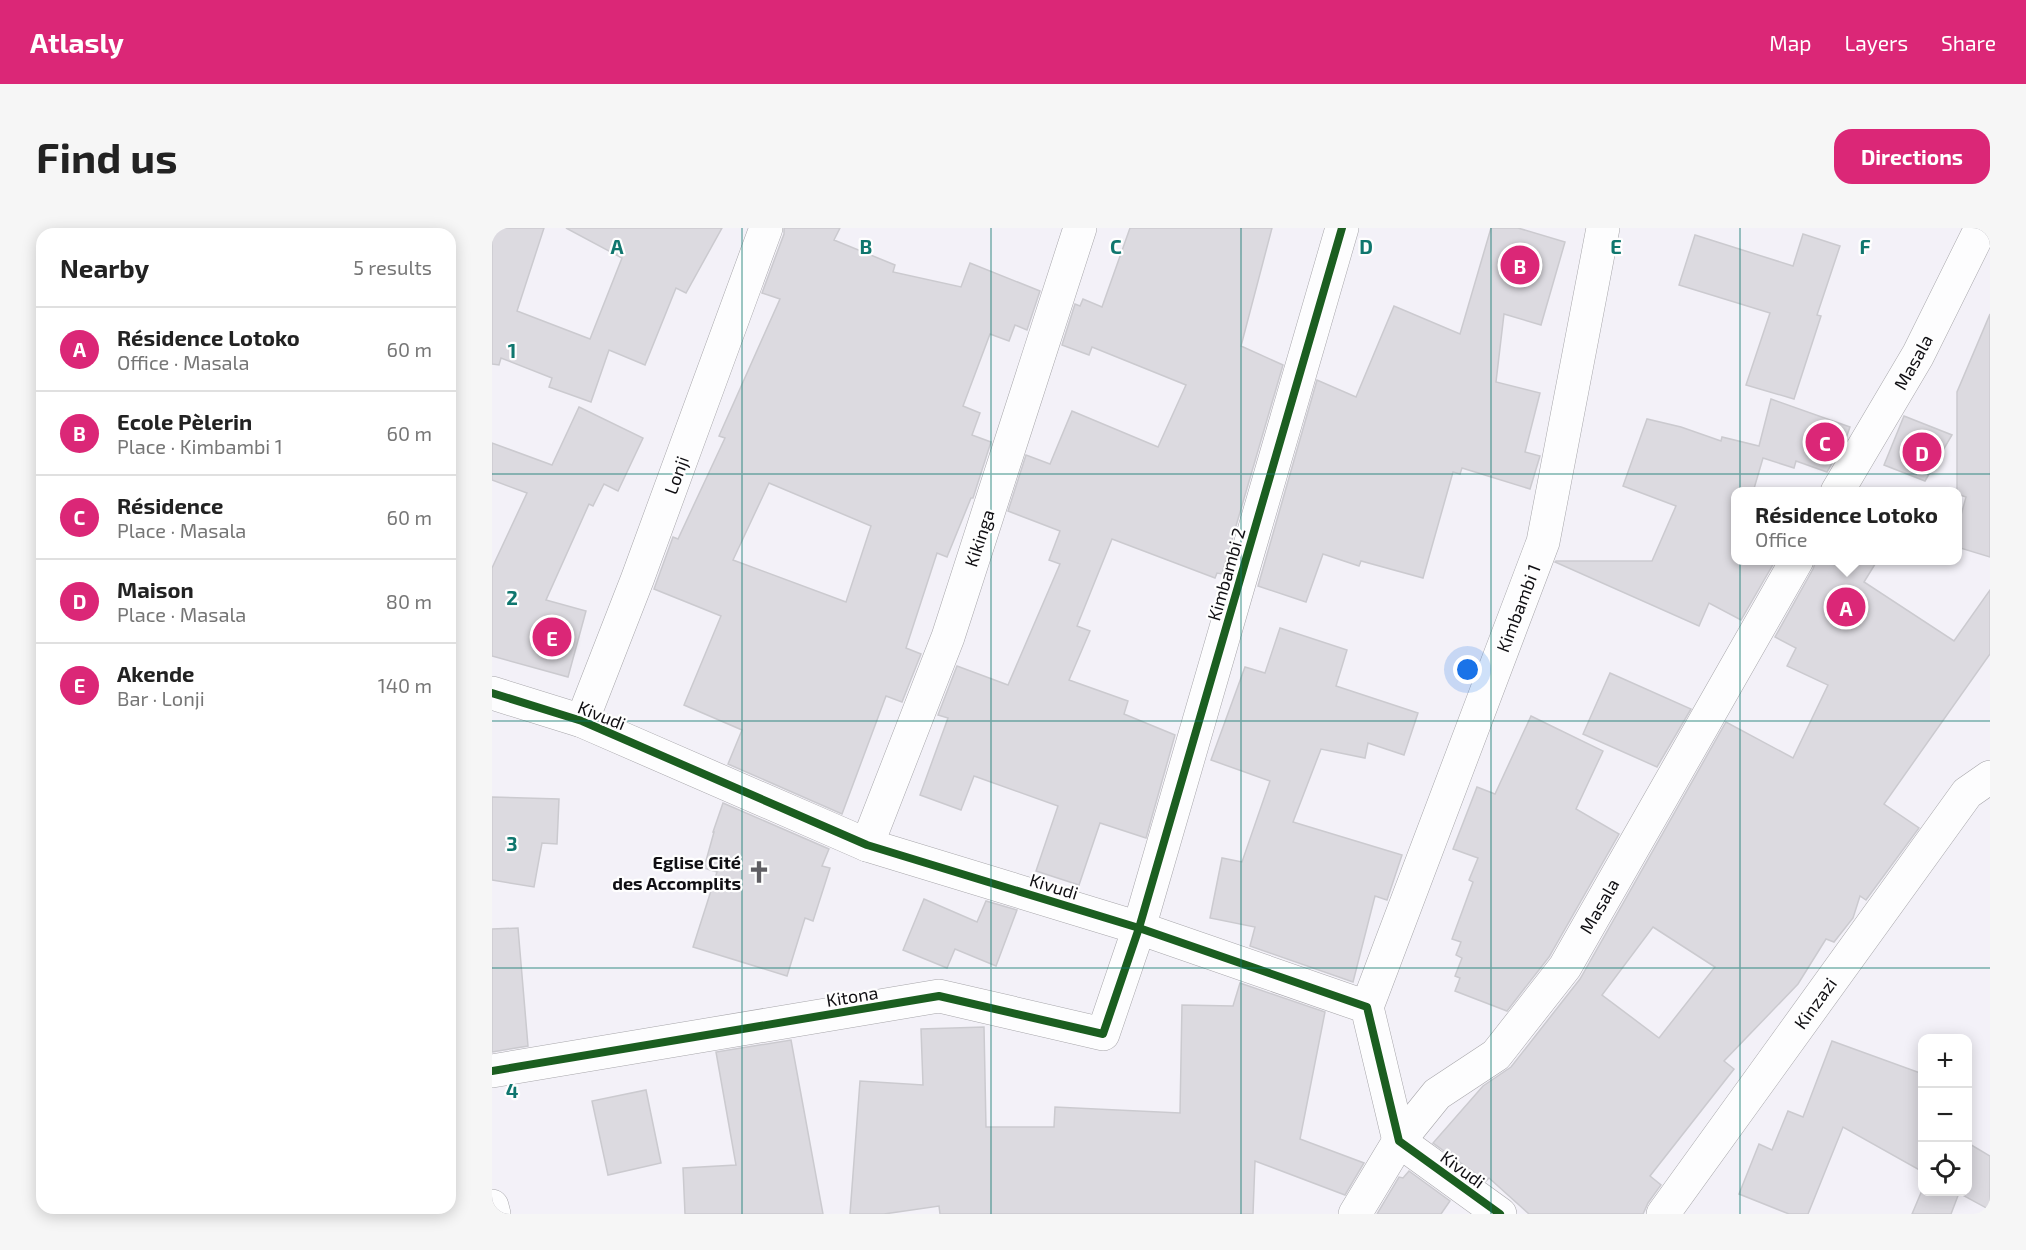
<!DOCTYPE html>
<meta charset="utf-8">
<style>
:root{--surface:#fff;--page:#f6f6f6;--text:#222;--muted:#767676;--line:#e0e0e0;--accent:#db2777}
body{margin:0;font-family:"Exo 2",sans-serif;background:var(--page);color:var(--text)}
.controls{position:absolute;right:18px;bottom:18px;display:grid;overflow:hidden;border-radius:12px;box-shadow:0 3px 15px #0003}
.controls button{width:54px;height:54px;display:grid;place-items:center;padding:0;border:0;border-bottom:2px solid var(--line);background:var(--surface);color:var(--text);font:30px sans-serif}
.you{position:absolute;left:976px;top:442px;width:21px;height:21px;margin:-15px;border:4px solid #fff;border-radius:50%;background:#1a73e8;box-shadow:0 0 0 9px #1a73e833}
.badge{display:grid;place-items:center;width:39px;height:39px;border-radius:50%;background:var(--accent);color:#fff;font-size:20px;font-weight:700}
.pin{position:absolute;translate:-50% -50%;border:3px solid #fff;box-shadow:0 2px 6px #0006}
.popup{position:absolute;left:1239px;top:259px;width:231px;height:78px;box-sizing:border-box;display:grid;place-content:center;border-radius:12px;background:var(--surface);filter:drop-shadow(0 2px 4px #0005);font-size:20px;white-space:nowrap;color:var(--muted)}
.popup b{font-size:22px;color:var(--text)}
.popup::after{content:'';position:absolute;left:50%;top:100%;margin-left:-12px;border:12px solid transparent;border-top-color:var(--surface)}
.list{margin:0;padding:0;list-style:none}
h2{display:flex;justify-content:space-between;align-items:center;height:78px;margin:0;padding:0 24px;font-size:26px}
h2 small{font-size:20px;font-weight:400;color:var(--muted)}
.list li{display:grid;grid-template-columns:39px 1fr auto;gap:18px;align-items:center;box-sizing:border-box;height:84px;padding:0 24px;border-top:2px solid var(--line)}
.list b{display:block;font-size:22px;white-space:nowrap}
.list p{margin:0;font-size:20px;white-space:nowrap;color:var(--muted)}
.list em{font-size:20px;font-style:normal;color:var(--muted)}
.icon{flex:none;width:33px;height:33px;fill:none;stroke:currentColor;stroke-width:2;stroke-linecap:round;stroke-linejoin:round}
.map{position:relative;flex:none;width:1498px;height:986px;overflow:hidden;border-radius:18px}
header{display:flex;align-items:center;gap:36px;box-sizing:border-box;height:84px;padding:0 30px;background:var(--accent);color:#fff}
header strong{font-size:28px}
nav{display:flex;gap:33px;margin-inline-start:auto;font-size:21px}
.intro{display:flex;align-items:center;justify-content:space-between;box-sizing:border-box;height:144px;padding:0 36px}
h1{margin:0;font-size:42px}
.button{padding:15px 27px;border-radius:18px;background:var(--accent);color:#fff;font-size:21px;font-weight:700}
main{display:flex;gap:36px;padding:0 36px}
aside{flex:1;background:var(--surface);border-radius:18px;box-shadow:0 3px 15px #0003}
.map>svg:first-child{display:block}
.building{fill:#dcdae0;stroke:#cbcacf;stroke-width:1.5;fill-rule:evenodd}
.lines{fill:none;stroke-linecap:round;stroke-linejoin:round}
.minor-casing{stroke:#a7a6aa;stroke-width:34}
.minor{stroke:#fdfdfe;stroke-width:33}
.cycleway-casing{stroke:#fefefe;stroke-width:11}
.cycleway{stroke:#1b5e20;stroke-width:8}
.grid{fill:none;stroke:#0f766e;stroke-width:1.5;stroke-opacity:0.55}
.labels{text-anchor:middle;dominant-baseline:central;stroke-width:4.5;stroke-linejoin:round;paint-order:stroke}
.street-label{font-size:18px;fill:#100f13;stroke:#fefefe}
.poi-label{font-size:18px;font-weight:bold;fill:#100f13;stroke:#fefefe;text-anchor:end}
.grid-label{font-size:20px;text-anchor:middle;font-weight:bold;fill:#0f766e;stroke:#fefefe;stroke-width:4.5;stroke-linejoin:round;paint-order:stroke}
</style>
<header>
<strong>Atlasly</strong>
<nav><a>Map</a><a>Layers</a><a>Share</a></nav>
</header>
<div class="intro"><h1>Find us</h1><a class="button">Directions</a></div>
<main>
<aside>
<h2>Nearby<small>5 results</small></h2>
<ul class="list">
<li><span class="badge">A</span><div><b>Résidence Lotoko</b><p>Office · Masala</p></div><em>60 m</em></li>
<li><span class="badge">B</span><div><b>Ecole Pèlerin</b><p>Place · Kimbambi 1</p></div><em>60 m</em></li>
<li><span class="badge">C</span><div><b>Résidence</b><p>Place · Masala</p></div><em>60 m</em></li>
<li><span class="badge">D</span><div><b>Maison</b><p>Place · Masala</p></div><em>80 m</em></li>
<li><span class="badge">E</span><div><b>Akende</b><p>Bar · Lonji</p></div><em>140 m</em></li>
</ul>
</aside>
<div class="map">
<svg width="1498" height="986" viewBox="0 0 1498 986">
<rect width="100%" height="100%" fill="#f3f1f8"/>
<g class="building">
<path d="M0,0h52l-27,83 73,28 32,-81 -56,-30h156l-36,65 -10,-5 -31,77 -36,-15 -18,52 -42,-15 3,-9 -51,-20 -2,7 -7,-1z"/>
<path d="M292,0h56l-6,12 61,25 -2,7 68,15 9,-24 70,28 -13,39 -12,-5 -6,16 -19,-7 -27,72 17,7 -8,22 19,7 -18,56h-2l-24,59 -10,-4 -31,95 15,6 -19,48 -16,-6 -44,118 -114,-50 14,-34 -58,-25 37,-89 -67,-27 19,-52 5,2 47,-101 -6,-2 61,-137 -18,-6 22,-59zM277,255l102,43 -25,76 -113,-42z"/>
<path d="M638,0h142l-31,118 42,19 -61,209 -5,-1 -2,5 -103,-39 -35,87 13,5 -21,49 59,21 -4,13 51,21 -29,103 -46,-15 -21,62 -43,-14 22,-65 -84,-30 -13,34 -41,-15 28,-77 -10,-3 19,-49 51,19 52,-121 -11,-4 11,-29 -52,-20 18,-56 24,9 22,-53 86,36 28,-62 -94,-38 -3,8 -27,-10 13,-41 5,2 3,-7 19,8z"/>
<path d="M999,0h27l47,14 -24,83 -37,-11 -8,68 44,11 -15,59 15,4 -10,33 -68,-21 -2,6 -7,-2 -30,106 -62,-17 -2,5 -36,-12 -17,48 -48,-16 59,-206 39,17 38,-91 66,28z"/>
<path d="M1311,6l37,12 -23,69 4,1 -27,83 -48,-14 24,-72 -91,-28 16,-50 98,31z"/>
<path d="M1498,86v243l-33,-10v-17l9,-33 -9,-3v-102z"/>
<path d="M1279,171l79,28 -5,14 -18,31 -31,-11 -2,7 -31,-10 -10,34h-18v69h40l-34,59 -32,-17 -10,23 -144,-64 1,-1h96l24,-55 -53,-20 24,-67 34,8 40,14 1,-4 37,9z"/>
<path d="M87,179l64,31 -25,53 -14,-7 -11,22 -4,-2 -43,96 40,11 -18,66 -76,-21v-88l35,-75 -35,-13v-37l60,22z"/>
<path d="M1412,188l48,19 -27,46 -41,-16z"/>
<path d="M1324,333h61l-13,21 90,59 36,-51v64l-106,150 35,24 -53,72 -6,-4 -7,22 -19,24 -8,-3 -28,45 -74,77 10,8 -84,107 11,9 -13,18 -5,11h-114l-40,-36 -3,3 -53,-38 50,-57 28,-19 69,-88 146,-257 67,36 35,-73 -41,-19 9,-18 -21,-11 38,-68zM1161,699l62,40 -56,71 -57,-43z"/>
<path d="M788,400l67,22 -11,36 82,27 -14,42 -36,-12 -3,15 -44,-9 -28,73 109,33 -15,45 -12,-4 -22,86 -103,-36 5,-19 -45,-9 12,-60 20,4 28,-81 -59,-21 34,-93 20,6z"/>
<path d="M1118,445l81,36 -34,58 -74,-33z"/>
<path d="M1039,488l72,35 -27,58 43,25 -70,123 -42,54 -52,-20 5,-13 -5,-2 7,-18 -6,-3 5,-13 -9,-3 21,-57 -4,-2 9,-22 -25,-9 24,-62 18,7z"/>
<path d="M0,569l67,2 -2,45 -15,-1 -8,44 -42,-7z"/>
<path d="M231,575l106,46 -7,17 8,2 -17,53 -8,-3 -18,58 -94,-29 24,-75 -13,-4 10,-36h-1z"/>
<path d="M432,671l53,23 9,-21 31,9 -21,56 -41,-17 -8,19 -44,-18z"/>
<path d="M26,700l10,118 -36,6v-123z"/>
<path d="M748,755l85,29 -25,127 64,24 -19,32 -90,-34 -2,53h-313l-1,-8 -55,8h-34l10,-133 63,4 -2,-56 63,-2 2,100h68l1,-20 125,6 2,-108 51,1z"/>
<path d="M299,812l32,174h-138l-2,-46 53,-3 -20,-113z"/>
<path d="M1340,813l91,33v98l-80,-45 -35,87h-19l-50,-20 20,-50 13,6 16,-39 15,6z"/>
<path d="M154,862l15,73 -53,12 -16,-74z"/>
<path d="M1476,915l22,13v54l-31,-17 -8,21h-39l11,-26v3h45z"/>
<path d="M917,943l41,30 -9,13h-64l22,-37 4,1z"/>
</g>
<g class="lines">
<g class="minor-casing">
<g id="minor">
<path d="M1345,264l81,-137 63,-127"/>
<path d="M0,465l90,28 285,124 272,83 228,79 32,134 101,73"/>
<path d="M90,493l55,-141 129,-352"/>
<path d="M375,617l81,-208 132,-409"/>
<path d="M875,779l176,-465 60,-314"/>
<path d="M0,843l447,-75 164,38 36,-106 203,-700"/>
<path d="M0,978l2,8"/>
<path d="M863,986l44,-73 38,-47 59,-39 69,-88 232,-407"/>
<path d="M1171,986l304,-421 23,-16"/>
</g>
</g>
<use href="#minor" class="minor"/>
<g class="cycleway-casing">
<g id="cycleway">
<path d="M0,465l90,28 285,124 272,83 228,79 32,134 101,73"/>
<path d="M0,843l447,-75 164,38 36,-106 203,-700"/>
</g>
</g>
<use href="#cycleway" class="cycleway"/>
</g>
<path class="grid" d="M250,0v986M499,0v986M749,0v986M999,0v986M1248,0v986M0,246h1498M0,493h1498M0,740h1498"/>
<defs>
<g id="church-bare" transform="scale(1.8)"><path d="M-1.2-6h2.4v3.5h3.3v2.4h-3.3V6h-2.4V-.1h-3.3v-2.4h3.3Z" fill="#5f5e63" stroke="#fefefe" stroke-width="2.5" paint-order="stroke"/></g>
</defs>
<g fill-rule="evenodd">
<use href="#church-bare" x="267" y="644"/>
</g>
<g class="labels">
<g class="street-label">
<text transform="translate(1421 134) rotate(-61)">Masala</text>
<text transform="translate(184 247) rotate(-70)">Lonji</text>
<text transform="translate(487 310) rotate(-72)">Kikinga</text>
<text transform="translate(734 346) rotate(-74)">Kimbambi 2</text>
<text transform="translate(1026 380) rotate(-69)">Kimbambi 1</text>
<text transform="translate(110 487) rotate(22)">Kivudi</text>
<text transform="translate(562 658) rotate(17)">Kivudi</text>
<text transform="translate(1107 678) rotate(-60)">Masala</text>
<text transform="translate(360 768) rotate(-9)">Kitona</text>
<text transform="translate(1323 775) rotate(-54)">Kinzazi</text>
<text transform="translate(971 941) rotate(36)">Kivudi</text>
</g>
<g class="poi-label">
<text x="249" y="634">Eglise Cité<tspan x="249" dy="21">des Accomplits</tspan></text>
</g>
</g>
<g class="grid-label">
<text x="125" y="26">A</text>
<text x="374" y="26">B</text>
<text x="624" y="26">C</text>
<text x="874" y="26">D</text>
<text x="1124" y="26">E</text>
<text x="1373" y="26">F</text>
<text x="20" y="130">1</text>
<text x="20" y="377">2</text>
<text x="20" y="623">3</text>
<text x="20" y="870">4</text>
</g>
</svg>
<div class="controls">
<button>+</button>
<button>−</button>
<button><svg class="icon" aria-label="locate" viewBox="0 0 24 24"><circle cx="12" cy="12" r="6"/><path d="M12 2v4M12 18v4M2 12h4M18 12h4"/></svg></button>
</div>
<div class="you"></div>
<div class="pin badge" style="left:1354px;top:379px">A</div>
<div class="popup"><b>Résidence Lotoko</b>Office</div>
<div class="pin badge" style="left:1028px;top:37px">B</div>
<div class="pin badge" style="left:1333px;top:214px">C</div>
<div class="pin badge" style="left:1430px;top:224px">D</div>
<div class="pin badge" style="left:60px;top:409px">E</div>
</div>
</main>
